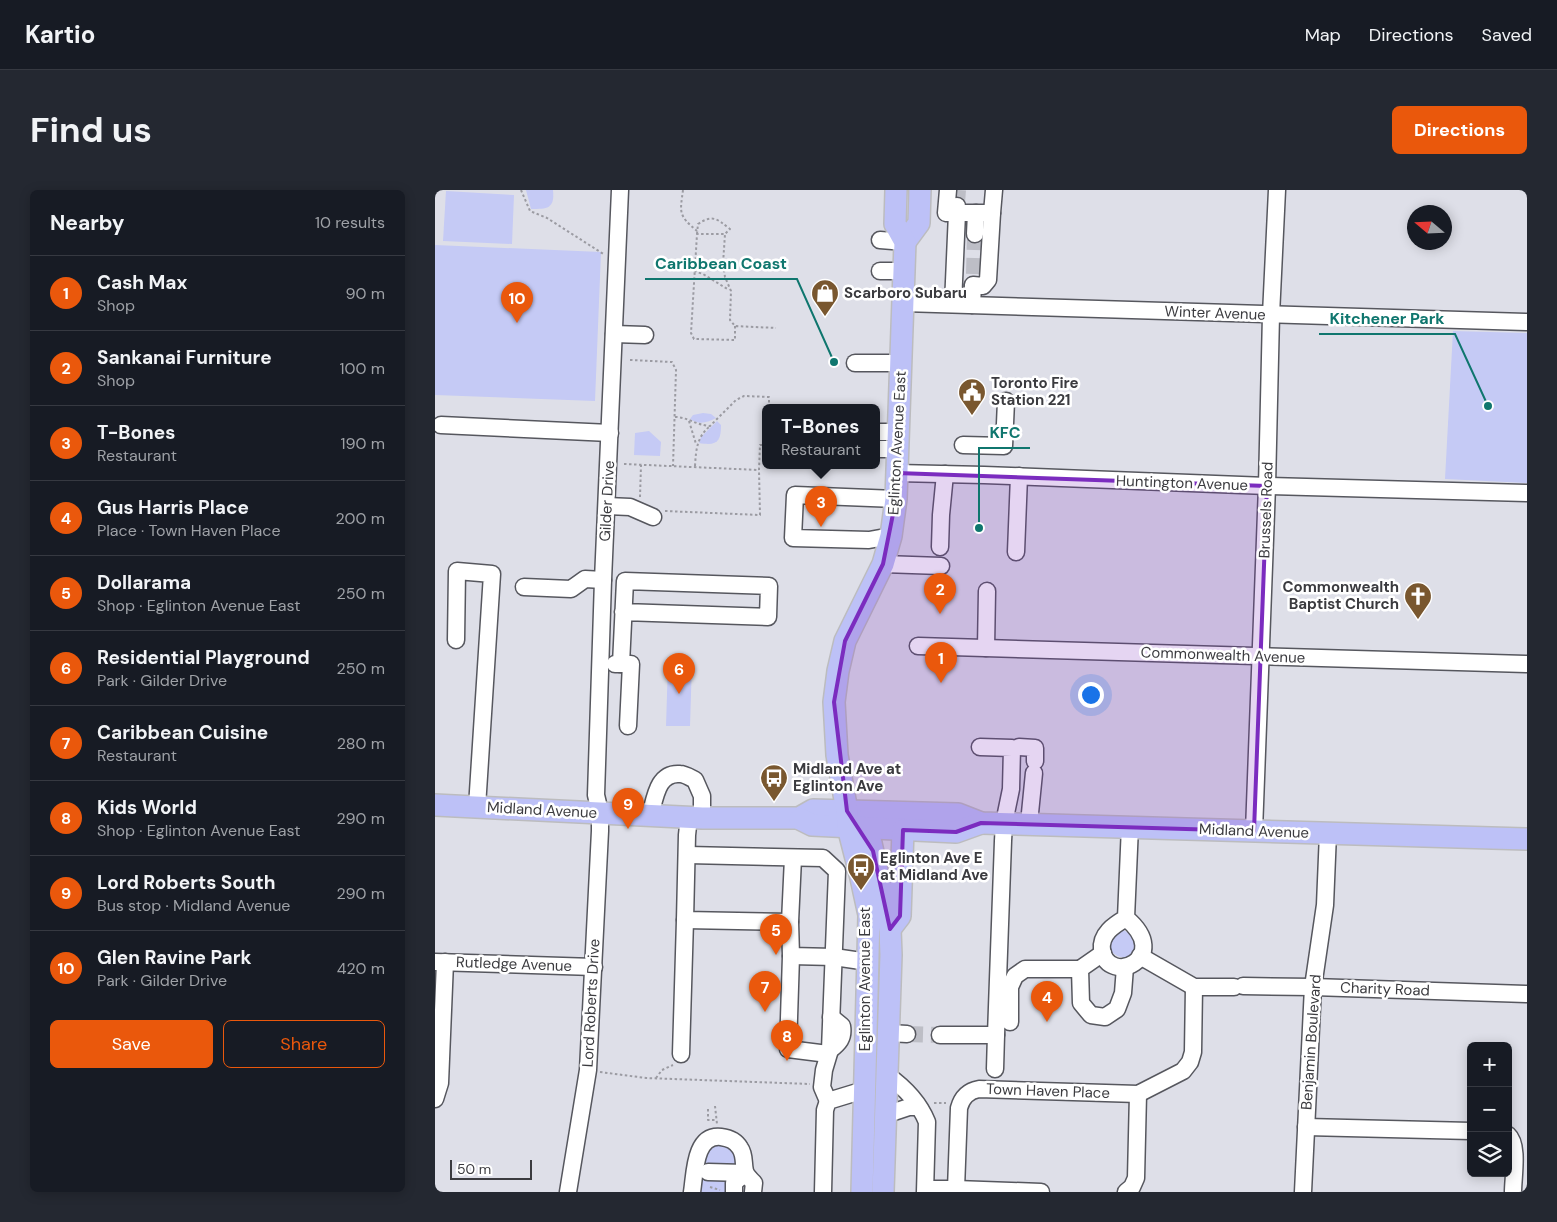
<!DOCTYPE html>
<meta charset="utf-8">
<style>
:root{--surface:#171b24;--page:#242831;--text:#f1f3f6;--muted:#9ea1a6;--line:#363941;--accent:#ea580c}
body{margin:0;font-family:"DM Sans",sans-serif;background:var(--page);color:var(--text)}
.controls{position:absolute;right:15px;bottom:15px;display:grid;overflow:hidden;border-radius:8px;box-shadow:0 2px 12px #0003}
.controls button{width:45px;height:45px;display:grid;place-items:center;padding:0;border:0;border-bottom:1px solid var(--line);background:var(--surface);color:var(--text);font:25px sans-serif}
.compass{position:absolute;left:972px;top:15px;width:45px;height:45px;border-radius:50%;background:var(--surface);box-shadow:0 2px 12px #0003;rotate:289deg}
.scale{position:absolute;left:15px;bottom:12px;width:82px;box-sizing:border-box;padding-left:5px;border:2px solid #3b3b3f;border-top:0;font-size:14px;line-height:18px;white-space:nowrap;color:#3b3b3f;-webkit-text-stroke:4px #fff;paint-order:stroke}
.you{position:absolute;left:655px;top:504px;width:18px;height:18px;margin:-12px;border:4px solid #fff;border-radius:50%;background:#1a73e8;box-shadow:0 0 0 8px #1a73e833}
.badge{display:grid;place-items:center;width:32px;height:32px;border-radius:50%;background:var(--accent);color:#fff;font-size:16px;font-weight:700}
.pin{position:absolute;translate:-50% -41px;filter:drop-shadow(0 1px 2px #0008)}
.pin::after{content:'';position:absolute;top:26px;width:18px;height:15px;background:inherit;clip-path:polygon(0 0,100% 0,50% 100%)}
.popup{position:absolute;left:327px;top:214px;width:118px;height:65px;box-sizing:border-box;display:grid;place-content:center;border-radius:8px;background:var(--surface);filter:drop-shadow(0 1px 4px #0005);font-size:16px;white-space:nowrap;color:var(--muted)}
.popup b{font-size:19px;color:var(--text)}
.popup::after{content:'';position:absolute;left:50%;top:100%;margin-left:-10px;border:10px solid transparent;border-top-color:var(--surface)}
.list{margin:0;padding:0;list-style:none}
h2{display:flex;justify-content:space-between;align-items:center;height:65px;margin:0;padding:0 20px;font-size:21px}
h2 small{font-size:16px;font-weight:400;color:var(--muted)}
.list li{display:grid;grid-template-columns:32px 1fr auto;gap:15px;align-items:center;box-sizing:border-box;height:75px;padding:0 20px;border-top:1px solid var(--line)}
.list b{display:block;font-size:19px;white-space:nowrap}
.list p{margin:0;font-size:16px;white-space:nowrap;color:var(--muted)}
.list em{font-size:16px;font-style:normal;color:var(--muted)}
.actions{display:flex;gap:10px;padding:15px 20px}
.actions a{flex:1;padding:11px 0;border:1px solid var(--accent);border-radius:8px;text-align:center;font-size:18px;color:var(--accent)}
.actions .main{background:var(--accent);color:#fff}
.icon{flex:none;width:28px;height:28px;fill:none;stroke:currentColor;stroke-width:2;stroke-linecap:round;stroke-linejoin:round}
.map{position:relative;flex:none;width:1092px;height:1002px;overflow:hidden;border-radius:8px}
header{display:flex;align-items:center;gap:30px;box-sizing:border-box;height:70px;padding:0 25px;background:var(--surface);border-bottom:1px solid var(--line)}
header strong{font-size:24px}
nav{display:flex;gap:28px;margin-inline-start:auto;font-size:18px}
.intro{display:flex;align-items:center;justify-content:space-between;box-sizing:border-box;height:120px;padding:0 30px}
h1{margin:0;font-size:35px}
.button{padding:12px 22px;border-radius:8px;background:var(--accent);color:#fff;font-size:18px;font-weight:700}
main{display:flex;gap:30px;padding:0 30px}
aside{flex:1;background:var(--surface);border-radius:8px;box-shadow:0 2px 12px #0003}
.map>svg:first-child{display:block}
.green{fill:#c5caf5}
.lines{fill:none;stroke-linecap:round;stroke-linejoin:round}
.minor-tunnel{stroke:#bdbec6;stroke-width:16;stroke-dasharray:16 8;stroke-linecap:butt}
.minor-casing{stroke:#56575e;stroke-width:19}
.major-casing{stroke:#bcbcbe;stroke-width:24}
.path{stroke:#9b9ba2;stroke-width:2;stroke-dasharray:2.5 2.5;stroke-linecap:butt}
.minor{stroke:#fff;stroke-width:16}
.major{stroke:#bdc1f7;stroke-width:21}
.marked{fill:#7b2cbf;fill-opacity:0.2;stroke:#7b2cbf;stroke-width:4;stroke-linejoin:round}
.labels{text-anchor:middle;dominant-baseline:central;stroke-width:5;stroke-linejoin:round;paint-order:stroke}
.poi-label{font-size:15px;font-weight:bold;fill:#3b3b3f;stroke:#fff;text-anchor:start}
.street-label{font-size:15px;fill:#3b3b3f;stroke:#fff}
.leader{fill:none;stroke:#0f766e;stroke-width:2}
.callout-dot{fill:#0f766e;stroke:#fff;stroke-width:2}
.callout-label{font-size:16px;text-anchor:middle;font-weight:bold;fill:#0f766e;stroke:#fff;stroke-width:5;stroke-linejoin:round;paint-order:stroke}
</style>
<header>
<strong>Kartio</strong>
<nav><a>Map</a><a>Directions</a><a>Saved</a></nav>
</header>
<div class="intro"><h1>Find us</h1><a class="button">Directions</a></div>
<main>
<aside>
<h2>Nearby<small>10 results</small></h2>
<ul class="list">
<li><span class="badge">1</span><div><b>Cash Max</b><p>Shop</p></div><em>90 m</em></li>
<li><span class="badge">2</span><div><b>Sankanai Furniture</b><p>Shop</p></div><em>100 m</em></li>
<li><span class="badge">3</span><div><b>T-Bones</b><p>Restaurant</p></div><em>190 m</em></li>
<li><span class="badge">4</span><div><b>Gus Harris Place</b><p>Place · Town Haven Place</p></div><em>200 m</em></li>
<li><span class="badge">5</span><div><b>Dollarama</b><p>Shop · Eglinton Avenue East</p></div><em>250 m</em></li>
<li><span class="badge">6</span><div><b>Residential Playground</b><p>Park · Gilder Drive</p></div><em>250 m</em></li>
<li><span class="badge">7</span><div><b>Caribbean Cuisine</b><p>Restaurant</p></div><em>280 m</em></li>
<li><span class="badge">8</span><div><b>Kids World</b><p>Shop · Eglinton Avenue East</p></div><em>290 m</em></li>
<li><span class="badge">9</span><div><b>Lord Roberts South</b><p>Bus stop · Midland Avenue</p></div><em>290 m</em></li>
<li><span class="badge">10</span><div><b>Glen Ravine Park</b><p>Park · Gilder Drive</p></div><em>420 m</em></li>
</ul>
<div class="actions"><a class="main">Save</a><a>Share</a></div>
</aside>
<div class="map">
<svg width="1092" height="1002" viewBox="0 0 1092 1002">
<rect width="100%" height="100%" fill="#dedfe8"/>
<g class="green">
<path d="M91,0h27c2,19 -6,19 -22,19z"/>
<path d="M11,1l68,4 -2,49 -69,-3z"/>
<path d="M0,55l166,7 -6,149 -160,-6z"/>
<path d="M1018,141l74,2v150l-82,-4z"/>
<path d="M268,223l8,1 5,4c-10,5 -17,7 -26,1l3,-4z"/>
<path d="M282,231l4,4c0,17 -4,21 -22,18l2,-6z"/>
<path d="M214,241l12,11 -1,14 -26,-1 1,-22z"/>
<path d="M233,473h24l-2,63h-24z"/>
<path d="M688,740c12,5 16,18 7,28 -24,1 -28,-21 -7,-28z"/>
<path d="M284,953l15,6 2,17 -8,11v15h-30c4,-17 3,-42 21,-49z"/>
</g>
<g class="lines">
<g class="minor-tunnel">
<path d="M522,13l1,-13"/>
<path d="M539,84l1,-40"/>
<path d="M472,844l33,1"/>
</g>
<g class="minor-casing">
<g id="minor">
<path d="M513,0l-2,23h11v-7"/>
<path d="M557,23l2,-23"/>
<path d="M540,44l1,-21"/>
<path d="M445,50l25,2"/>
<path d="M445,81h24"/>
<path d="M468,113l624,19"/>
<path d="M518,114l4,-91h35l-4,67 -5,6 -10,-1 -1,20"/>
<path d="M179,144l31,1"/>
<path d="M420,173h46"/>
<path d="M6,235l169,8"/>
<path d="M441,242h22"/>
<path d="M528,255l41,1 2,-45"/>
<path d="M441,259h22"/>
<path d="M462,283l87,2 283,11 260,7"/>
<path d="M172,316l23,1 23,10"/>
<path d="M456,346l-22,4 -76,-2 2,-43 101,4"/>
<path d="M505,357l1,-32 4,-41"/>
<path d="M581,362l3,-76"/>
<path d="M448,374l58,2"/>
<path d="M89,397l47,2 14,-10 18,1"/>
<path d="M21,450l1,-69 35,3 -15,233"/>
<path d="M483,456l609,18"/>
<path d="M551,458l1,-57"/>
<path d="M180,474h16l-3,62"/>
<path d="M186,474l4,-83 144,5 -1,31 -145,-5"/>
<path d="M584,557l16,1v13"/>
<path d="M215,626c5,-17 7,-44 30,-42 5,0 11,4 15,6l7,16v22"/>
<path d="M254,627l-2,18 -2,85 105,2"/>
<path d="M594,633l5,-50"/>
<path d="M819,641l13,-345 4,-171 6,-125"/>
<path d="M253,665l135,3 14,13 -7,179 -6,20 -2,17 6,14"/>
<path d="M358,668l-3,64 1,34 43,1 34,5"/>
<path d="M691,728c-12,7 -26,16 -24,32 6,37 72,8 24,-32l4,-92"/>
<path d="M668,763l-23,16 1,34 10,12 14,2 12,-8 6,-16 2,-26"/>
<path d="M356,766l-3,93 40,5"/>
<path d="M705,766l54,31h40"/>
<path d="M0,772l159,5"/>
<path d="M808,796l70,1 214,7"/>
<path d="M575,832v-35l5,-11 10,-7h55"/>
<path d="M454,843l18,1"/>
<path d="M505,845h56l7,-194 1,-18 7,-34 1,-41 -32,-1"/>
<path d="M395,860c9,-7 14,-12 12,-24l-11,-9"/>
<path d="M246,864l4,-134"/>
<path d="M560,879l1,-34"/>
<path d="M452,885c17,12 32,27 40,47l-2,70"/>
<path d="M0,909l5,-16 5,-121"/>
<path d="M450,925l24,-8h9"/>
<path d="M871,937l165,4"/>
<path d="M1073,945c11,10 5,42 5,57"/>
<path d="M273,982l37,1"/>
<path d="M491,999h30l85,3"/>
<path d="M521,999l3,-81c3,-11 9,-17 20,-19l159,5 45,-23 7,-9 3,-10 1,-65"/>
<path d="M133,1002l20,-122 12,-239v-19l-4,-17 7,-215 17,-390"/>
<path d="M257,1002c3,-18 2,-58 29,-55 8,1 15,4 19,11 5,7 3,15 5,23 1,4 6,9 9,12l-1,9"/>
<path d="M299,1002v-9l11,-10"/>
<path d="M388,1002l2,-82 3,-9 36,-11"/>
<path d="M691,1002l6,-5 4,-9 2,-84"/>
<path d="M868,1002l10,-205 12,-82 3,-72"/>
</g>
</g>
<g class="major-casing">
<g id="major">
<path d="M470,52l14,-19 1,-33"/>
<path d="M0,615l267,13h97l14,-8 145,4 23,9 546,16"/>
<path d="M413,622l23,31 19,86 1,26 -8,237"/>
<path d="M365,629l12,6 144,7 25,-9"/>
<path d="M455,739l10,-13 3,-86"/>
<path d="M427,1002l7,-277 -8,-37 -13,-51 -1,-16 -10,-56 -3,-53 4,-31 7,-30 38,-77 8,-28 5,-37 9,-257 -10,-18 1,-34"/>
</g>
</g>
<g class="path">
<path d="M86,0l9,21 17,7 58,37"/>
<path d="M248,0c-3,23 -5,25 14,41"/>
<path d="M262,44l1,-10c15,-10 19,-5 32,5l-5,5"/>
<path d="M259,81l9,3 26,16"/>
<path d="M300,136v14l-41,-1 -3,-6 6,-99h28l-2,30 2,13 6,14 -1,29 5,6 41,2"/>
<path d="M195,170l42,2 4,8 -3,96"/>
<path d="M240,227c12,0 21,8 35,9l26,-26 8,-4 25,1v11"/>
<path d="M254,231l7,23"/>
<path d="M189,274l135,6"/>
<path d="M260,276c1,-17 2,-29 15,-40"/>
<path d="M205,307l1,-32"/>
<path d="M230,321l95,4 -1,-45 1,-25h6"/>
<path d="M165,882l46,6 164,6"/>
<path d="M221,888l6,-8 11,-5"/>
<path d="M499,913h12"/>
<path d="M280,916l2,18"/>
<path d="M273,919v11h9"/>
<path d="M275,997l10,3"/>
</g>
<use href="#minor" class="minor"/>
<use href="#major" class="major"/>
</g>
<path class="marked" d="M462,283l370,13 -13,345 -273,-8 -25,9 -53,-2 -3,86 -10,13 -17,-78 -26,-40 -13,-109 11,-61 38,-77 13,-65z"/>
<defs>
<g id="shop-pin" transform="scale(1.4375)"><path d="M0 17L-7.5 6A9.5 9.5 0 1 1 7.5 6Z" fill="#79572f" stroke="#fff"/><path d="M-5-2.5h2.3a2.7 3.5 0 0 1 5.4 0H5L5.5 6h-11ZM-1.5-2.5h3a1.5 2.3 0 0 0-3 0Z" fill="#fff"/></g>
<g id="civic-pin" transform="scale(1.4375)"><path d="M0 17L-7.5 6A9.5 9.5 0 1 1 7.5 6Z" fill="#79572f" stroke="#fff"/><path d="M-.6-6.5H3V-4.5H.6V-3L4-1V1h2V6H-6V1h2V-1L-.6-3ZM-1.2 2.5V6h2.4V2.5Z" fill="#fff"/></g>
<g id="church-pin" transform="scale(1.4375)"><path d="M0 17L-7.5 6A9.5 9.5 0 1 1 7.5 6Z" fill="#79572f" stroke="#fff"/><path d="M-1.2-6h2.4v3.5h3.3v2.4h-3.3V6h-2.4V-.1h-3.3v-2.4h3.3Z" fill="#fff"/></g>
<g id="bus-pin" transform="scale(1.4375)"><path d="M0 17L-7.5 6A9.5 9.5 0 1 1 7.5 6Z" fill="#79572f" stroke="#fff"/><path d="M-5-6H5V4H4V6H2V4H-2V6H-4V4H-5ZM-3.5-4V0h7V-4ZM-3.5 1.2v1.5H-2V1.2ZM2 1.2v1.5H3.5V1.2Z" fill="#fff"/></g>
</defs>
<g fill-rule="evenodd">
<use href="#shop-pin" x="390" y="103"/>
<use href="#civic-pin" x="537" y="202"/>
<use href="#church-pin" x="983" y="406"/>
<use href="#bus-pin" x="339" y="588"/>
<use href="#bus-pin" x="426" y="677"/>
</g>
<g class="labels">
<g class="poi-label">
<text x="409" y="103">Scarboro Subaru</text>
<text x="556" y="193">Toronto Fire<tspan x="556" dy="17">Station 221</tspan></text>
<text x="964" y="397" text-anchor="end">Commonwealth<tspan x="964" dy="17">Baptist Church</tspan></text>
<text x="358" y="579">Midland Ave at<tspan x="358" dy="17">Eglinton Ave</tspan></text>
<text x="445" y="668">Eglinton Ave E<tspan x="445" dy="17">at Midland Ave</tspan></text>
</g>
<g class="street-label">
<text transform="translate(780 123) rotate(2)">Winter Avenue</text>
<text transform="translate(462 253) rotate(-87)">Eglinton Avenue East</text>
<text transform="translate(747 293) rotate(2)">Huntington Avenue</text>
<text transform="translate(172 311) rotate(-87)">Gilder Drive</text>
<text transform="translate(831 320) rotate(-88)">Brussels Road</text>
<text transform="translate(788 465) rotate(2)">Commonwealth Avenue</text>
<text transform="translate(107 620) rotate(3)">Midland Avenue</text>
<text transform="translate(819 641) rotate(2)">Midland Avenue</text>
<text transform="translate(79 774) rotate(2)">Rutledge Avenue</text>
<text transform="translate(430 789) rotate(-90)">Eglinton Avenue East</text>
<text transform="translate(950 799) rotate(2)">Charity Road</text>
<text transform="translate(156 813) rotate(-87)">Lord Roberts Drive</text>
<text transform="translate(876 852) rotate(-86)">Benjamin Boulevard</text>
<text transform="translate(613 901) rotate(2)">Town Haven Place</text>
</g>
</g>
<path class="leader" d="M399 172L362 89H210M1053 216L1020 144H884M544 338L544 258H595"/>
<g class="callout-dot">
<circle cx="399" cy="172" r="5"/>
<circle cx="1053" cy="216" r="5"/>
<circle cx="544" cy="338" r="5"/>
</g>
<g class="callout-label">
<text x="286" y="79">Caribbean Coast</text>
<text x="952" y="134">Kitchener Park</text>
<text x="570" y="248">KFC</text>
</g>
</svg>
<div class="controls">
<button>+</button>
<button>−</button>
<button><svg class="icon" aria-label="layers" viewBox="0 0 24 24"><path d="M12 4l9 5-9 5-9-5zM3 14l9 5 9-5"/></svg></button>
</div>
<svg class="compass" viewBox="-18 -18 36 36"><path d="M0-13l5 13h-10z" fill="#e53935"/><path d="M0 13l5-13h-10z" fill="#9ea1a6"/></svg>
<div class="scale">50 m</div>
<div class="you"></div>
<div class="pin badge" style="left:506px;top:493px">1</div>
<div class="pin badge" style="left:505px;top:424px">2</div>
<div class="pin badge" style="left:386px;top:337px">3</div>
<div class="popup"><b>T-Bones</b>Restaurant</div>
<div class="pin badge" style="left:612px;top:832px">4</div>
<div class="pin badge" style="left:341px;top:765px">5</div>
<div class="pin badge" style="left:244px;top:504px">6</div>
<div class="pin badge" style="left:330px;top:822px">7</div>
<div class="pin badge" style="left:352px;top:871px">8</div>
<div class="pin badge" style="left:193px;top:639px">9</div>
<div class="pin badge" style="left:82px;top:133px">10</div>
</div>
</main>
